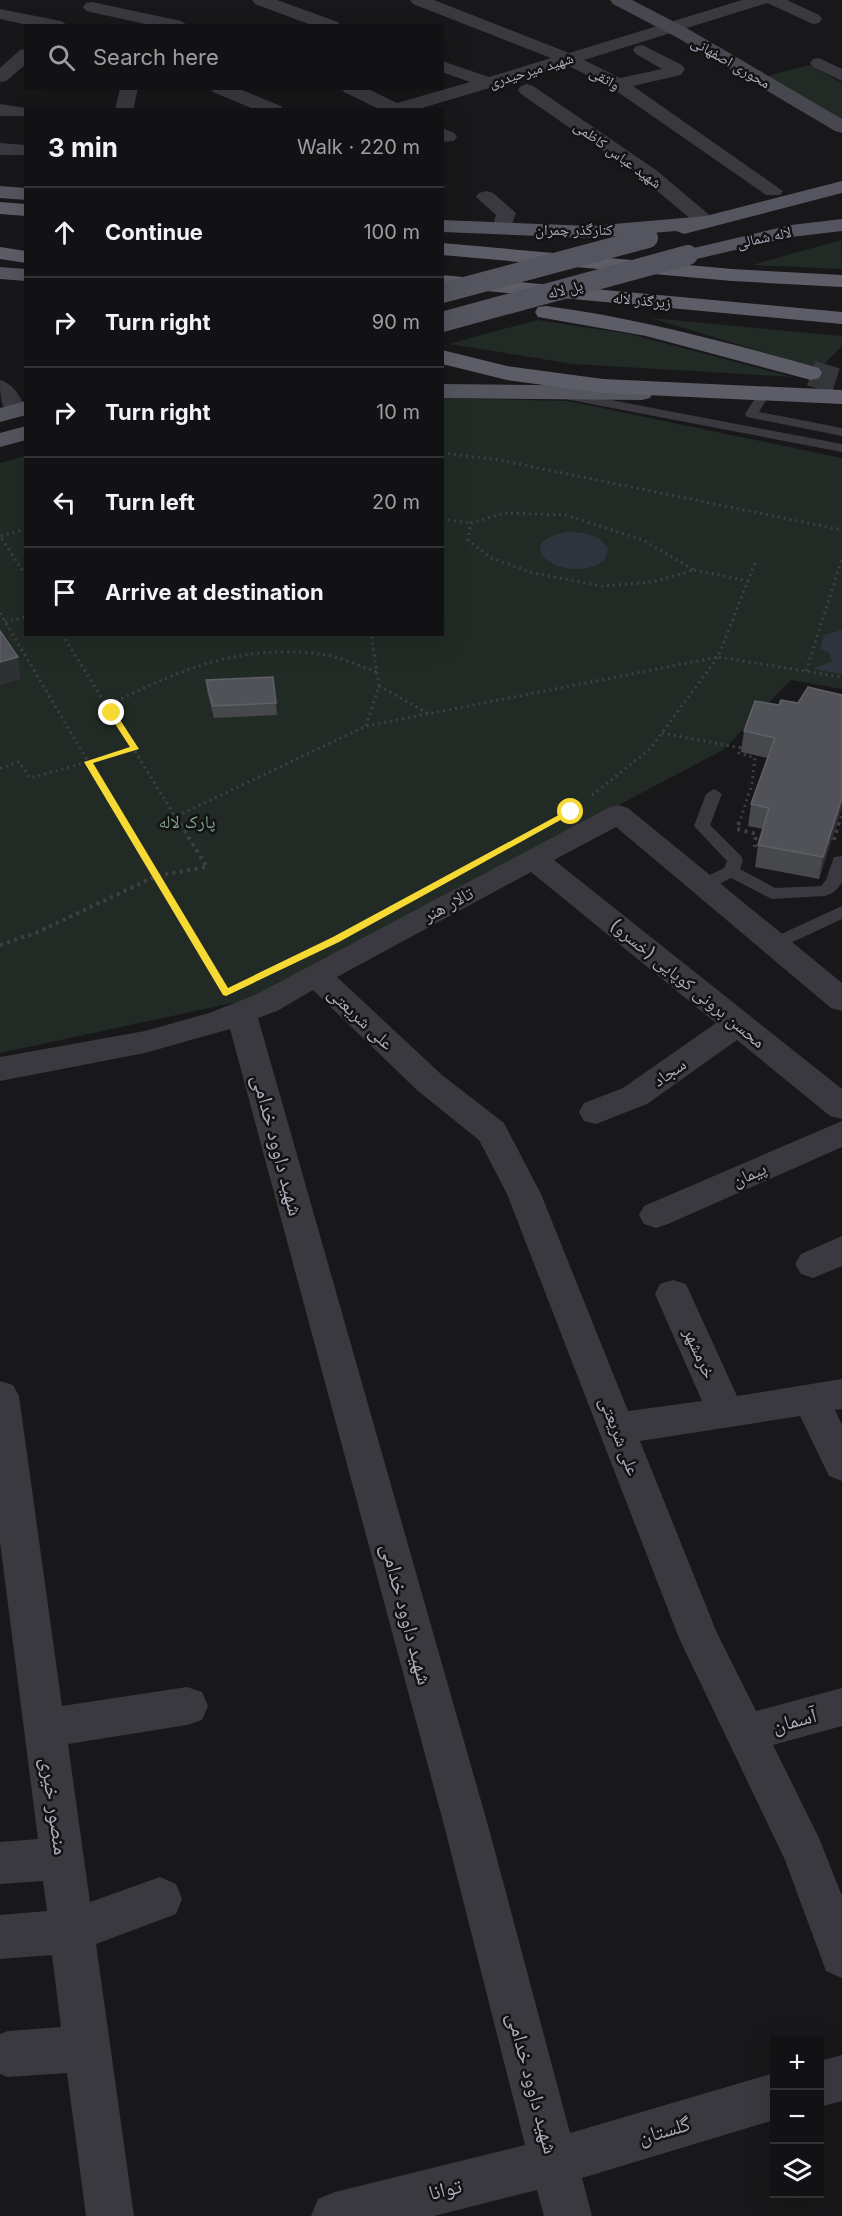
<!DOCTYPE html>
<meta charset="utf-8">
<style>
:root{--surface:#121214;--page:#1b1b1d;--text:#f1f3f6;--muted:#9c9ea0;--line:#313234}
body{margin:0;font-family:Inter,"Noto Naskh Arabic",sans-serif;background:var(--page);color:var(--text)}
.controls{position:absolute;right:18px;bottom:18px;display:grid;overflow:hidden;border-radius:0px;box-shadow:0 6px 24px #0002}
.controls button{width:54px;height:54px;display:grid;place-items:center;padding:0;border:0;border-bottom:2px solid var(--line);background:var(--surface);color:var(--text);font:30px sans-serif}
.stop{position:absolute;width:18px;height:18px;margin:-14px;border:4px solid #f7d933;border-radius:50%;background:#fff}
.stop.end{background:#f7d933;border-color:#fff;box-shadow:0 2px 6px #0008}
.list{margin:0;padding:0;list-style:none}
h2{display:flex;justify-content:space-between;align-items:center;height:78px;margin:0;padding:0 24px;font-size:26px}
h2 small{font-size:20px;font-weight:400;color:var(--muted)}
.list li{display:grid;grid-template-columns:39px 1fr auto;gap:18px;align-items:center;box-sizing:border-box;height:90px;padding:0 24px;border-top:2px solid var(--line)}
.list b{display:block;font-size:22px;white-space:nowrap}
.list em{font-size:20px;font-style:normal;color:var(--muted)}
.icon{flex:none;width:33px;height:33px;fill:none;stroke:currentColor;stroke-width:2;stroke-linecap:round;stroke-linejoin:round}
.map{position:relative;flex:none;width:842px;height:2216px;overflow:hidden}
.search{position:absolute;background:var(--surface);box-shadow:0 6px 24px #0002;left:24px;top:24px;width:420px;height:66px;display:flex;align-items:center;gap:15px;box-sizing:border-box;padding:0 21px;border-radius:0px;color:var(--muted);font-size:22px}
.panel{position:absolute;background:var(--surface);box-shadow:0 6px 24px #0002;left:24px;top:108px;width:420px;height:528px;border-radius:0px}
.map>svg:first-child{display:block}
.green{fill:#212a24}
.water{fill:#2d343e}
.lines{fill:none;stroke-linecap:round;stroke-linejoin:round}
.trunk-tunnel{stroke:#35363a;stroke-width:26;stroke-dasharray:26 13;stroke-linecap:butt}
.path-far1{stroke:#3f3f46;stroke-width:3;stroke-dasharray:2 4;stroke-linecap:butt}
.path{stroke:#3f3f46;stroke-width:4;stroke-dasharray:3 4.5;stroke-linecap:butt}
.service{fill:#39393f;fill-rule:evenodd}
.minor{fill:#39393f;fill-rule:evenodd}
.secondary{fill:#46474f;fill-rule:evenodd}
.primary{fill:#54555e;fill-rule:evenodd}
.trunk{fill:#5c5d67;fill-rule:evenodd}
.primary-bridge{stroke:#54555e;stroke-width:20}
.wall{fill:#46484c}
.shaded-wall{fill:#2f3033}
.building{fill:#515258;stroke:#5f6067;stroke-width:1.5}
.route{fill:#f7d933}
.labels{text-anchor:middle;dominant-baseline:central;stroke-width:5;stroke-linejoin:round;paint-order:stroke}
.far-street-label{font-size:15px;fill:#aaacba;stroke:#131315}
.park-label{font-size:18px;fill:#80a589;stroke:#131315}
.street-label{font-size:18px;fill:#aaacba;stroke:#131315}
.near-street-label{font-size:21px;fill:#aaacba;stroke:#131315}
</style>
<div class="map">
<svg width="842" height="2216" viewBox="0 0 842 2216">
<rect width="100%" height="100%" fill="#18181a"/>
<g class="green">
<path d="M810,65l32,18v38l-79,-44z"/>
<path d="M841,240l1,29 -90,-4z"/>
<path d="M651,318l191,18v10l-23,23z"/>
<path d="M537,320l93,14 162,43 -219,-13 -124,-20z"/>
<path d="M443,398l125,3 274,57v231l-51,-9 -68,70 -472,249 -251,54v-590l25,-7 1,178h416z"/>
</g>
<g class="water">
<path d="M566,532c16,0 33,1 42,17l-3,11c-38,28 -101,-16 -39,-28z"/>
<path d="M842,630v44l-29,-5 19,-8 -3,-8 -9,-4 4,-14z"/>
</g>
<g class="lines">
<path class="trunk-tunnel" d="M811,373l31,10"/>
<g class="path-far1">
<path d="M442,453l57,7 343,70"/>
<path d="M505,513l61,2 77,25 51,30 -42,12 -50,4 -69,-13 -42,-15 -23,-18 3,-17z"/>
<path d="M442,519l29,4"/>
<path d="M26,529l-26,7 26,40"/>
<path d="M755,563l-37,94 124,20"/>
<path d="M694,570l54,11"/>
<path d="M0,613l125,211"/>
<path d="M5,622l21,-5"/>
<path d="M62,634l118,190"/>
<path d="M806,671l36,-112"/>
<path d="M379,686l52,29"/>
<path d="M112,713l5,-12c67,-33 126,-57 203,-47 19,2 39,12 57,18"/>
<path d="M366,726l13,-40 -8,-52"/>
<path d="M662,733l79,15"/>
<path d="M0,768l19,-6 11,16 105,-29"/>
<path d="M592,795l58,-46 68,-92"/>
<path d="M177,816l189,-90 352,-69"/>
<path d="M739,824l13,-40 3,-26 -16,-5 5,-12"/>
<path d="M839,824l3,-10"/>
</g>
<g class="path">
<path d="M124,822l100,168"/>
<path d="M739,822l-2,7 19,5 -1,13"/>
<path d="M834,840l5,-18"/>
<path d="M0,945l38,-13 118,-56 51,-9 -28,-45"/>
</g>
<g class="service">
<path d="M764,390l6,4 -11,18 83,16v8l-95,-19 -2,-3 15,-23z"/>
<path d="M564,391l278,53v8l-282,-54 -2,-3z"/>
<path d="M714,789l8,5 -12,31 31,31 2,4 -3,9 35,19 46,-2 5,-6 8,-23 8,-1v26c-4,7 -9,12 -17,14l-53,3 -41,-21 -21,11h-12l-2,-4 2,-4 26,-13 3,-7 -33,-35 12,-32z"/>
<path d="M842,906v13l-62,29h-12l-2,-4 2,-4z"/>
</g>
<g class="minor">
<path d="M252,0h25l61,22 2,4h-26l-59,-22z"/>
<path d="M410,0h24l135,53 173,-53h45l32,15 3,4 -3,4 -6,1 -46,-21 -183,57 36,18 42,-9 -26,-15 -3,-4 3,-4 6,-1 40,20 3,4 -4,6 -48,11 150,105 -3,4h-14l-154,-107 -45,-23 -152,45h-34l-37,-18 -3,-4h25l31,15 73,-21 -28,-10v-11l47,16 62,-19 -138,-54z"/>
<path d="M92,2l89,19 8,5h-35l-68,-15 -3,-4 3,-4z"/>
<path d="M0,9l61,12 8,5h-37l-32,-7z"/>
<path d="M26,49v15l-20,17 -6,1v-14l20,-18z"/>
<path d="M819,58l23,11v12l-29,-14 -3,-4 3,-4z"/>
<path d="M527,84l6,2 123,84 57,48 3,4 -3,4h-14l-57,-48 -121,-84 -3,-4 3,-4z"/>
<path d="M120,88h18l-5,22h-18z"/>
<path d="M210,88h27l44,18 2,4h-27l-43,-18z"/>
<path d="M0,104l26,4v8h-26z"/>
<path d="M442,128l12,5 3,4 -3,4 -12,1z"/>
<path d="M0,143l26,2v10h-26z"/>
<path d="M486,191l7,2 23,20 -7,19h-14l-3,-4 4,-13 -20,-18 3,-4z"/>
<path d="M0,380c13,3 26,22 25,35 -24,6 -25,-17 -25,-35z"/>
<path d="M618,805l10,3 214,175v28l-11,-3 -215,-181 -62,33 288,229v30l-12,-3 -93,-76 -90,64 -51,20 -12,-3 -5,-9 5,-9 39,-15 93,-65 -185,-151 -194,105 105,98 62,48 37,71 87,217 74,-10 -47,-107 5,-10 13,-4 13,4 51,112 105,-17v30l-7,1 7,15v56l-13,-5 -29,-60 -160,25 77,192 39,78 86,-23v38l-69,19 46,93 23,58v82l-16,-7 -41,-111 -106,-222 -172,-444 -28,-54 -61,-49 -105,-101 -36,21 -19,7 231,811 81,304 204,-60v47l-192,58 10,38h-48l-7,-26 -103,26h-123l7,-17 17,-7 190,-47 -80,-316 -215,-800 -85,24 -145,28v-24l145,-26 64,-18 46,-18 353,-187z"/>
<path d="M842,1121v26l-174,77 -12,4 -12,-4 -5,-9 5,-9z"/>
<path d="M842,1236v30l-29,12 -12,-4 -6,-10 6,-10z"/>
<path d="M0,1381l13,4 6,11 43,310 125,-19 15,5 6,14 -6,14 -15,5 -119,19 22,158 70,-25 16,7 6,15 -6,15 -80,30 38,272h-48l-19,-143 -59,4 -8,-3v-40l8,-3 53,-4 -9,-72 -52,4v-44l47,-4 -4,-30 -43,3v-42l38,-3 -38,-297z"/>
<path d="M842,2055v46l-22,6v-46z"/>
</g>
<path class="secondary" d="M610,0h22l58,30 152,89v14l-7,-2 -157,-93 -65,-34z"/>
<g class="primary">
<path d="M842,181v12l-158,41 -8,-3 -85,7 -149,-6v-12l149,6 115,-10z"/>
<path d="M0,186l26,2v12l-26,-2z"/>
<path d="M842,219v12l-51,6 -103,24 -7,-2 -3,-4 3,-4 110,-26z"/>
<path d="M0,267l26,2v12l-26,-2z"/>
<path d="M442,384l200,2 8,2 3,5 -3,5 -8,2 -200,-2z"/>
<path d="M26,401v14l-26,7v-14z"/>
<path d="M26,426v14l-26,7v-14z"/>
</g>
<g class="trunk">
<path d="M0,202l26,2v12l-26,-2z"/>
<path d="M442,243l290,26 110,6v12l-110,-6 -290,-26z"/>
<path d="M0,247l26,4v12l-26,-4z"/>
<path d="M442,275l400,37v12l-400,-37z"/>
<path d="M546,306c93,12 183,37 273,62l3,5 -3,5 -8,2 -165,-44 -108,-19 -3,-5 3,-5z"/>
<path d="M442,350l65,16 96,13 239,11v14l-239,-11 -96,-13 -65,-16z"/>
</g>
<g class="primary-bridge">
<path d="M442,293l206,-55"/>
<path d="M442,322l246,-67"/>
</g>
</g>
<g class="wall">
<path d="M206,680l70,23 1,12 -63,3 -7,-27z"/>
<path d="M755,701l87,106 -23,72 -64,-12 3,-22 5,-16 -15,-3 3,-22 16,-46 -26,-6 3,-21z"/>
</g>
<g class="shaded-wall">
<path d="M18,657l3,22 -21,6v-23z"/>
<path d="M842,798v9l-23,72 4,-22z"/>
</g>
<g class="building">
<path d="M0,631l18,26 -18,5z"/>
<path d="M273,677l3,26 -63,3 -7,-26z"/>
<path d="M808,687l34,8v103l-19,59 -65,-12 11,-37 -18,-4 24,-66 -31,-7 11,-30 24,4 2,-5 17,3z"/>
</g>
<path class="route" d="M109,712h6l24,37 -46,14 135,225 105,-51 235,-127 7,2 -236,130 -113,54 -3,-1 -139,-233 46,-15 -22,-34z"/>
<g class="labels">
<g class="far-street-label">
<text transform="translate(731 62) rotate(30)">محوری اصفهانی</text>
<text transform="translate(531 70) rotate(-17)">شهید میرحیدری</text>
<text transform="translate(605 78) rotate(29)">واثقی</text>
<text transform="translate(618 154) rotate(36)">شهید عباس کاظمی</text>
<text x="574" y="229">کنارگذر چمران</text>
<text transform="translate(764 237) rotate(-12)">لاله شمالی</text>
<text transform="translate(565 289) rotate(-15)">پل لاله</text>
<text transform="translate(642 300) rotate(5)">زیرگذر لاله</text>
</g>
<g class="park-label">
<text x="187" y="821">پارک لاله</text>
</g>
<g class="street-label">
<text transform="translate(448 904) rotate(-28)">تالار هنر</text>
<text transform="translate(688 983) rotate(39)">محسن برونی کوپایی (خسرو)</text>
<text transform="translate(361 1018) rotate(43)">علی شریعتی</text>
<text transform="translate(669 1072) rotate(-35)">سجاد</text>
<text transform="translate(749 1174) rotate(-24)">پیمان</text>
<text transform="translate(700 1353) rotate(66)">خرمشهر</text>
<text transform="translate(620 1436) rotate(69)">علی شریعتی</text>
</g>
<g class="near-street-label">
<text transform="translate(278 1145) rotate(75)">شهید داوود خدامی</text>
<text transform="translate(407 1614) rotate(75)">شهید داوود خدامی</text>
<text transform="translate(794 1720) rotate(-15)">آسمان</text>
<text transform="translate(55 1806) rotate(82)">منصور خیری</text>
<text transform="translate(533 2083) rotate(75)">شهید داوود خدامی</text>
<text transform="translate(664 2130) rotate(-16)">گلستان</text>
<text transform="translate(445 2189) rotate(-14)">توانا</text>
</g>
</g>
</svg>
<div class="controls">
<button>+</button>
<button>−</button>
<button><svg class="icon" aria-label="layers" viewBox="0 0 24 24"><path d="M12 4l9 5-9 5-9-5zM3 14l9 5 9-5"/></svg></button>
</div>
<div class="stop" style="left:571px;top:812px"></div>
<div class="stop end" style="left:112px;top:713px"></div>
<div class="search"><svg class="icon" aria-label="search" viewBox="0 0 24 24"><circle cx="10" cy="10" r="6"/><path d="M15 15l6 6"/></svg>Search here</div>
<section class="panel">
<h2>3 min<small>Walk · 220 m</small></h2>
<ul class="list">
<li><svg class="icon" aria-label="ahead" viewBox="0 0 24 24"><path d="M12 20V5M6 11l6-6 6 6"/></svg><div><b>Continue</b></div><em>100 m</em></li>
<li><svg class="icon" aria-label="right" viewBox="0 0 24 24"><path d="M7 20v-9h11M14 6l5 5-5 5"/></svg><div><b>Turn right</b></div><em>90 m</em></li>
<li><svg class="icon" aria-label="right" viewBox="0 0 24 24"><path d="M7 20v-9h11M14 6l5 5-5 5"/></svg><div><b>Turn right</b></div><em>10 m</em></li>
<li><svg class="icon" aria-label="left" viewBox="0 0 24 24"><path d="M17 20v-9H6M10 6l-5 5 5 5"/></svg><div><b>Turn left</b></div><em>20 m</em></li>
<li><svg class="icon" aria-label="arrive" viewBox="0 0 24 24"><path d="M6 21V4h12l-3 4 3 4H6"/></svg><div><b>Arrive at destination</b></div></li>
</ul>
</section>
</div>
